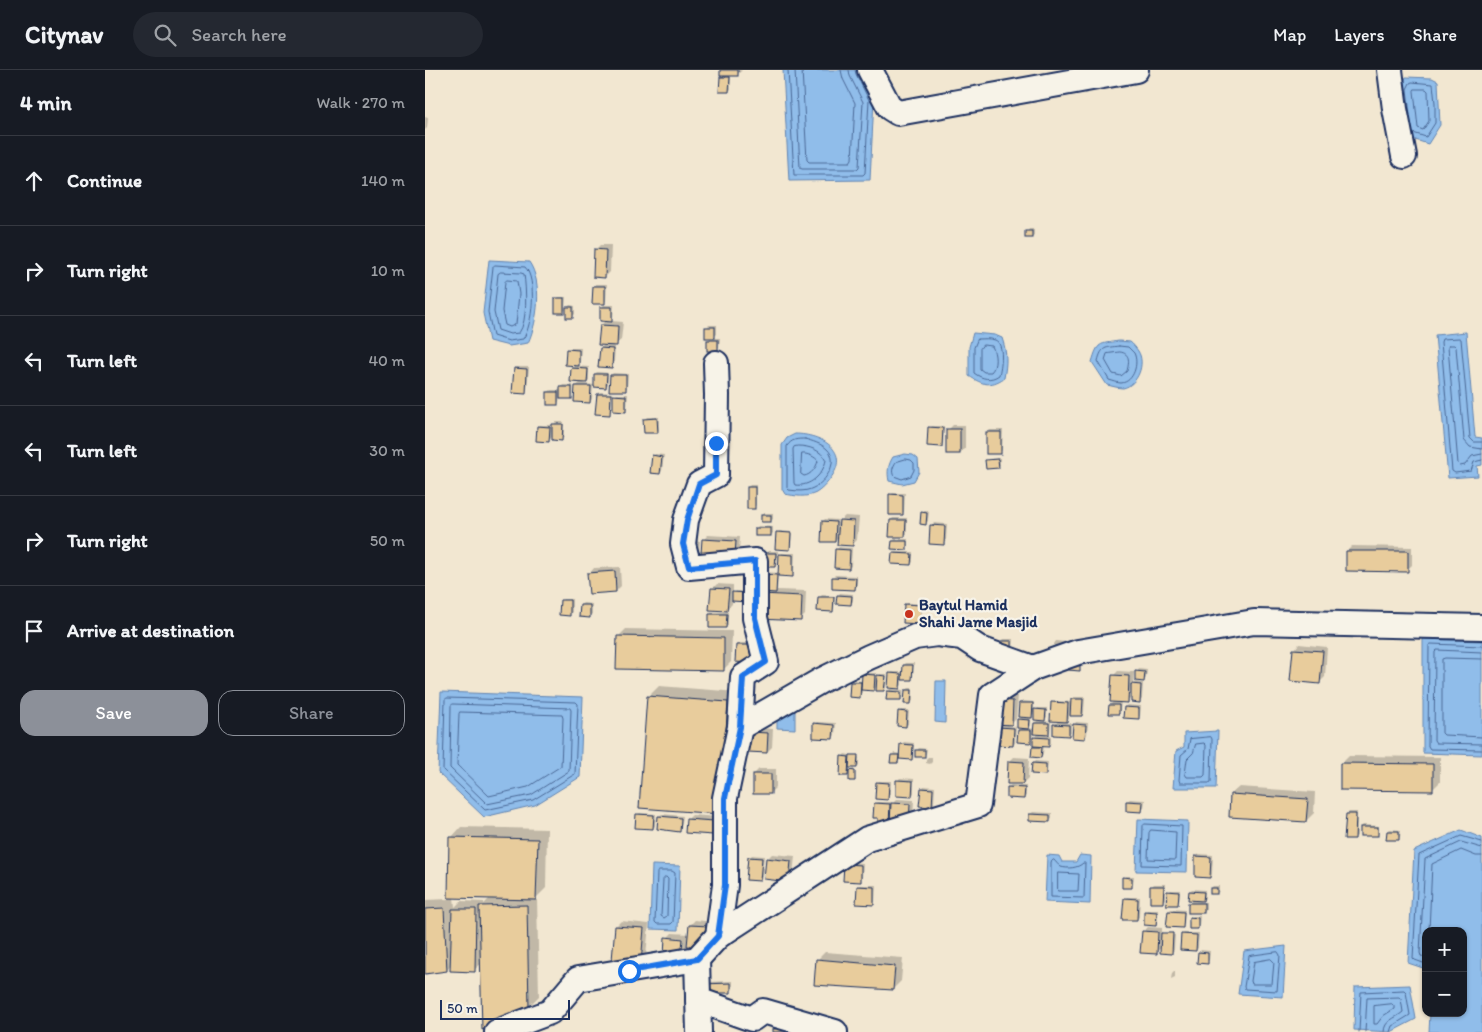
<!DOCTYPE html>
<meta charset="utf-8">
<style>
:root{--surface:#171b24;--page:#242831;--text:#f1f3f6;--muted:#9ea1a6;--line:#363941;--accent:#8c9099}
body{margin:0;font-family:Itim,sans-serif;background:var(--page);color:var(--text)}
.controls{position:absolute;right:15px;bottom:15px;display:grid;overflow:hidden;border-radius:10px;box-shadow:0 1px 4px #0004}
.controls button{width:45px;height:45px;display:grid;place-items:center;padding:0;border:0;border-bottom:1px solid var(--line);background:var(--surface);color:var(--text);font:25px sans-serif}
.scale{position:absolute;left:15px;bottom:12px;width:130px;box-sizing:border-box;padding-left:5px;border:2px solid #1b2f5e;border-top:0;font-size:14px;line-height:18px;white-space:nowrap;color:#1b2f5e;-webkit-text-stroke:4px #f7f3e8;paint-order:stroke}
.stop{position:absolute;width:15px;height:15px;margin:-11px;border:4px solid #1a73e8;border-radius:50%;background:#fff}
.stop.end{background:#1a73e8;border-color:#fff;box-shadow:0 1px 5px #0008}
.list{margin:0;padding:0;list-style:none}
h2{display:flex;justify-content:space-between;align-items:center;height:65px;margin:0;padding:0 20px;font-size:21px}
h2 small{font-size:16px;font-weight:400;color:var(--muted)}
.list li{display:grid;grid-template-columns:32px 1fr auto;gap:15px;align-items:center;box-sizing:border-box;height:90px;padding:0 20px;border-top:1px solid var(--line)}
.list b{display:block;font-size:19px;white-space:nowrap}
.list em{font-size:16px;font-style:normal;color:var(--muted)}
.actions{display:flex;gap:10px;padding:15px 20px}
.actions a{flex:1;padding:11px 0;border:1px solid var(--accent);border-radius:15px;text-align:center;font-size:18px;color:var(--accent)}
.actions .main{background:var(--accent);color:#fff}
.icon{flex:none;width:28px;height:28px;fill:none;stroke:currentColor;stroke-width:2;stroke-linecap:round;stroke-linejoin:round}
.map{position:relative;flex:none;width:1057px;height:962px;overflow:hidden}
header{display:flex;align-items:center;gap:30px;box-sizing:border-box;height:70px;padding:0 25px;background:var(--surface);border-bottom:1px solid var(--line)}
header strong{font-size:24px}
nav{display:flex;gap:28px;margin-inline-start:auto;font-size:18px}
.search{width:350px;height:45px;background:var(--page);display:flex;align-items:center;gap:12px;box-sizing:border-box;padding:0 18px;border-radius:28px;color:var(--muted);font-size:19px}
main{display:flex}
aside{flex:1;background:var(--surface)}
.map>svg:first-child{display:block}
.water{fill:#90bdea;stroke:#6184b2}
.shadow{fill:#0003;fill-rule:evenodd}
.lines{fill:none;stroke-linecap:round;stroke-linejoin:round}
.shore{stroke:#4a6896;stroke-width:1}
.building{fill:#e8cc9c;stroke:#1b2f5e}
.minor-casing{stroke:#1b2f5e;stroke-width:28}
.minor{stroke:#f7f3e8;stroke-width:24}
.route{stroke:#1a73e8;stroke-width:6}
.poi-dot{fill:#c8321e;stroke:#f7f3e8;stroke-width:2}
.labels{text-anchor:middle;dominant-baseline:central;stroke-width:4.5;stroke-linejoin:round;paint-order:stroke}
.poi-label{font-size:15px;font-weight:bold;fill:#1b2f5e;stroke:#f7f3e8;text-anchor:start}
</style>
<header>
<strong>Citynav</strong>
<div class="search"><svg class="icon" aria-label="search" viewBox="0 0 24 24"><circle cx="10" cy="10" r="6"/><path d="M15 15l6 6"/></svg>Search here</div>
<nav><a>Map</a><a>Layers</a><a>Share</a></nav>
</header>
<main>
<aside>
<h2>4 min<small>Walk · 270 m</small></h2>
<ul class="list">
<li><svg class="icon" aria-label="ahead" viewBox="0 0 24 24"><path d="M12 20V5M6 11l6-6 6 6"/></svg><div><b>Continue</b></div><em>140 m</em></li>
<li><svg class="icon" aria-label="right" viewBox="0 0 24 24"><path d="M7 20v-9h11M14 6l5 5-5 5"/></svg><div><b>Turn right</b></div><em>10 m</em></li>
<li><svg class="icon" aria-label="left" viewBox="0 0 24 24"><path d="M17 20v-9H6M10 6l-5 5 5 5"/></svg><div><b>Turn left</b></div><em>40 m</em></li>
<li><svg class="icon" aria-label="left" viewBox="0 0 24 24"><path d="M17 20v-9H6M10 6l-5 5 5 5"/></svg><div><b>Turn left</b></div><em>30 m</em></li>
<li><svg class="icon" aria-label="right" viewBox="0 0 24 24"><path d="M7 20v-9h11M14 6l5 5-5 5"/></svg><div><b>Turn right</b></div><em>50 m</em></li>
<li><svg class="icon" aria-label="arrive" viewBox="0 0 24 24"><path d="M6 21V4h12l-3 4 3 4H6"/></svg><div><b>Arrive at destination</b></div></li>
</ul>
<div class="actions"><a class="main">Save</a><a>Share</a></div>
</aside>
<div class="map">
<svg width="1057" height="962" viewBox="0 0 1057 962">
<rect width="100%" height="100%" fill="#f2e7d1"/>
<filter id="ink" filterUnits="userSpaceOnUse"><feTurbulence type="fractalNoise" baseFrequency=".02" numOctaves="2"/><feDisplacementMap in="SourceGraphic" scale="10" xChannelSelector="R" yChannelSelector="G"/><feConvolveMatrix kernelMatrix="1 2 1 2 8 2 1 2 1" color-interpolation-filters="sRGB"/></filter>
<g filter="url(#ink)">
<g class="water">
<path d="M358,0h76l15,29 -4,81 -81,1z"/>
<path d="M981,7l26,1 6,3 2,44 -12,19 -19,-6 -7,-50z"/>
<path d="M64,190l40,2c14,20 9,59 -1,81l-19,3 -20,-5 -6,-28z"/>
<path d="M1041,262l9,105 7,1v27l-5,1 1,10 -30,2 -13,-143z"/>
<path d="M548,263l22,2 7,3c5,15 5,24 2,40 -14,9 -21,7 -35,-2v-29z"/>
<path d="M694,271l11,1c3,2 6,6 8,9 8,12 0,34 -15,37 -5,0 -11,-2 -16,-3l-15,-23c6,-20 7,-18 27,-21z"/>
<path d="M370,364c26,0 57,17 35,45 -3,5 -9,11 -14,14 -10,5 -21,3 -31,1l-3,-5v-44l5,-7z"/>
<path d="M480,384l8,1 5,4 1,13 -5,9 -12,3 -13,-3c-2,-9 -1,-16 4,-24z"/>
<path d="M998,569l59,2v114l-59,-2z"/>
<path d="M511,611h10l-1,42 -10,-1z"/>
<path d="M16,622l142,5 -3,80 -45,28 -51,12 -46,-44z"/>
<path d="M352,638h18v21l-18,-1z"/>
<path d="M793,661l-2,57h-43l3,-37 8,-4v-14z"/>
<path d="M713,749l50,2 -1,51 -51,-1z"/>
<path d="M1036,760l21,8v194h-53l1,-19h33v-82h-37v38l-18,-6 6,-112z"/>
<path d="M622,785l12,1 3,6h14l4,-7 11,1 -1,48 -45,-2z"/>
<path d="M227,795l28,1 -2,64 -28,-1z"/>
<path d="M861,876l-3,51 -45,-3 6,-43z"/>
<path d="M985,915l6,34 -25,13 -37,-2 1,-43z"/>
</g>
<g class="shadow">
<path d="M296,0h21l-5,5h-6v14l-2,2 -8,-13 3,-4z"/>
<path d="M0,47l3,1 -1,10 -2,2z"/>
<path d="M604,159h5v6l-3,2 -4,-5z"/>
<path d="M175,175h11l-1,27 -5,5 -10,-27z"/>
<path d="M171,214h11l-1,17 -2,2 -10,-17z"/>
<path d="M134,227h7l-1,12 5,-4 5,1v8l-2,2 -6,-8 -4,4 -6,-13z"/>
<path d="M179,235h10l-1,13 -2,3 12,1 -2,18 -6,5 -1,19 -2,3 -11,-19 4,-4 -4,-19 5,-5 -4,-13z"/>
<path d="M284,255h8v9l-4,4h7l-1,9 -2,3 -9,-10 4,-4 -5,-9z"/>
<path d="M144,278h12l-1,14 -4,4 13,1v13l-5,4 11,1v-11l2,-2 11,1v11l-2,3 -13,-1 -1,13 -2,3 -14,-16 5,-4 -9,-14 4,-4 -9,-14z"/>
<path d="M92,297h12l-2,23 -2,3 -10,-24z"/>
<path d="M188,303l15,1 -1,14 -2,2 -14,-15z"/>
<path d="M138,315h10v10l-2,2h-11l-1,5 -2,2 -9,-12 3,-2h10v-3z"/>
<path d="M175,322l12,1 -1,19 -2,2 -11,-20z"/>
<path d="M192,324h11l-1,14 -2,2 -10,-14z"/>
<path d="M222,347h12v13l-2,2 -12,-13z"/>
<path d="M131,352h8v15l-2,2 -9,-3 -4,4 -11,-13 2,-2h13z"/>
<path d="M528,355h12v23l-5,5 -12,-23z"/>
<path d="M507,356h12l-1,18 -2,2 -11,-18z"/>
<path d="M565,360h13l-1,20 -2,3 -12,-21z"/>
<path d="M230,384l9,1 -2,16 -2,2 -7,-17z"/>
<path d="M575,388v7l-2,2 -11,-6 2,-2z"/>
<path d="M325,415h6v20l-2,3 -6,-21z"/>
<path d="M468,423h12l-1,19 -2,2 -12,-19z"/>
<path d="M500,440l4,1 -1,10 -2,2 -3,-10z"/>
<path d="M339,443h9v6l-2,2 -9,-6z"/>
<path d="M420,446l14,1 -2,23 -5,5 -13,-8 -4,4 -12,-20 2,-2 13,1 -1,3z"/>
<path d="M468,448h14v16l-2,2 -14,-16z"/>
<path d="M509,453l13,1 -1,17 -3,2 -11,-18z"/>
<path d="M333,456l15,1v6l-2,2 -15,-6z"/>
<path d="M354,461l13,1 -1,15 -2,2 -12,-16z"/>
<path d="M283,465l32,2 -1,13 -5,5 -31,-15z"/>
<path d="M470,469h13v7l-2,3 -13,-8z"/>
<path d="M266,470l9,1 -1,12 -2,2z"/>
<path d="M927,476l60,1v18l-5,5 -60,-19z"/>
<path d="M414,477l13,1 -1,18 -2,2 -12,-19z"/>
<path d="M344,481h9l-1,13 -2,2 -8,-13z"/>
<path d="M470,482h18v10l-2,2 -18,-10z"/>
<path d="M357,483h13l-1,20 -2,2h-14l-1,15 29,1 -1,24 -5,5 -39,-2 4,-46 14,1 1,-18z"/>
<path d="M195,497l1,19 -5,5 -27,-17 5,-6z"/>
<path d="M410,505l22,1v10l-2,2 -22,-11z"/>
<path d="M292,514l16,1v9l3,-3 13,1 -17,8v4l-5,5 -15,-20z"/>
<path d="M415,523l13,1v7l-2,3 -13,-8z"/>
<path d="M397,525l13,1 -1,13 -2,2 -12,-14z"/>
<path d="M138,529h9v13l-2,2 -9,-13z"/>
<path d="M158,533l9,1v10l-3,2 -8,-11z"/>
<path d="M482,533l15,1 -1,16 -2,3 -14,-18z"/>
<path d="M287,542h16v13l-2,2 -16,-12z"/>
<path d="M201,559l106,2 -1,31 -8,8 -105,-33z"/>
<path d="M578,569h11l-1,12 -12,-10z"/>
<path d="M631,571l9,1v4l4,-4h9l-24,12v-10z"/>
<path d="M314,573h15l-1,16 -16,-14z"/>
<path d="M874,574l28,3 -2,30 -5,5 -26,-32z"/>
<path d="M481,593h8l-1,14 -2,2 -9,-1v7l-2,2 -10,-13 2,-2h12v-7z"/>
<path d="M714,599l8,1 -1,8 -2,3 -7,-9z"/>
<path d="M693,601l16,1 -1,13 2,-3 8,1 -1,16 -2,3 -8,-5 -5,5 -6,-1 -1,10 -2,2 -8,-8 4,-4 -1,-25z"/>
<path d="M441,603h10v5l4,-4h7l-1,14 -2,2 -6,-5 -4,5 -12,-1v5l-3,2 -8,-14 2,-2 10,1v-6z"/>
<path d="M234,616l79,6 -19,121 -71,-116z"/>
<path d="M484,618h4v13l-3,2 -4,-13z"/>
<path d="M465,619l13,1v7l-3,2 -12,-8z"/>
<path d="M578,625l15,1 -2,23 -7,7 9,1v-7l4,-4 -2,-13 3,-2 11,1v10l4,-4h9v9l-4,4 8,1 -1,10 -4,4h5v7l-2,2h-5l-1,9 -2,3 -8,-10 2,-9 4,-5h-6l-1,6 -2,3 -11,-12 3,-3h-6l-1,16 -2,2 -14,-17 5,-4zM610,642l4,7 -4,4v6l-7,-1 3,-2v-10z"/>
<path d="M649,627h11l-1,16 -2,2h-13v4l-4,4h6v10l-3,2 -13,-10 4,-5 -6,-17 2,-2 17,1z"/>
<path d="M702,635l14,1 -1,10 -2,2 -13,-11z"/>
<path d="M476,640h8l-1,14 -2,2 -7,-14z"/>
<path d="M392,652l19,1 -1,12 -2,3 -18,-14z"/>
<path d="M651,652l12,1 -1,12 -2,2 -11,-12z"/>
<path d="M330,658l18,1 -1,18 -5,5 -18,-1z"/>
<path d="M479,672l10,1 -1,14 -2,2 -11,-1 -2,4 -6,-6 2,-3 7,1 1,-10z"/>
<path d="M494,678l8,1 -1,5 -2,2 -7,-6z"/>
<path d="M420,684l14,3v8l-2,2h-7v5l4,-4 -1,11 -2,-7 -4,3 -4,-19z"/>
<path d="M924,686l91,1v25l-8,8 -91,-26z"/>
<path d="M503,687h4v5l-2,2 -4,-1v-4z"/>
<path d="M589,687l15,1 -1,20 -5,5 -14,-21z"/>
<path d="M610,691l13,1 -1,10 -2,2 -12,-11z"/>
<path d="M334,699h17v18l-5,5 -17,-18z"/>
<path d="M475,708l14,1v14l-2,2 -15,-14z"/>
<path d="M454,711h12l-1,15 -2,2 -11,-15z"/>
<path d="M586,715l15,1v10l-3,2 -15,-11z"/>
<path d="M499,716l11,1 -1,17 -2,2 -10,-18z"/>
<path d="M814,717l76,5 -1,21 -8,8 -75,-27z"/>
<path d="M472,729l17,1 -1,18 -25,4 -13,-18 2,-2h14v3z"/>
<path d="M705,729l15,1 -1,8 -2,2 -15,-9z"/>
<path d="M608,742l19,1v6l-3,2 -19,-7z"/>
<path d="M924,742h8v24l-3,2 -7,-24z"/>
<path d="M214,743l17,1 -1,12 -2,2 -16,-13z"/>
<path d="M237,744l21,2 -2,12 -2,2 -21,-2 1,-12z"/>
<path d="M267,745l26,2 -1,12 -30,-9z"/>
<path d="M938,755l16,1v7l-2,2 -16,-8z"/>
<path d="M36,757l86,2 -1,59 -9,9 2,99 -11,11 -46,-44 -8,7 -22,-6 -5,6 -22,2v-72l24,-1 2,-61zM29,827l36,1 -6,6v-2l-23,-1 -6,6z"/>
<path d="M965,759l11,1 -1,7 -2,2 -10,-8z"/>
<path d="M347,784l23,2 -2,19 -5,5 -21,-21z"/>
<path d="M774,784l14,1 -1,20 -2,2 -13,-20z"/>
<path d="M327,785l12,1 -2,21 -2,2 -11,-21z"/>
<path d="M423,792l15,1 -1,15 -2,2z"/>
<path d="M701,806h8l-1,9 -2,2 -7,-9z"/>
<path d="M729,814h11v15l-2,2 -11,-15z"/>
<path d="M435,815h16l-1,17 -2,2 -15,-17z"/>
<path d="M788,816h6v5l-2,2 -6,-5z"/>
<path d="M767,819l13,1v8l-4,4h5v8l-2,2 -15,-8 5,-5 -4,-8z"/>
<path d="M746,820h9l-1,12 -2,2 -8,-12z"/>
<path d="M702,827h13l-1,20 -2,2 -12,-20z"/>
<path d="M746,839l14,1 -1,15 -2,2 -13,-16z"/>
<path d="M722,840h11v12l-2,2 -11,-12z"/>
<path d="M768,846h7l-1,10 -2,2 -6,-10z"/>
<path d="M270,850l19,2 -7,24 -20,-2 -1,8 -5,5 -14,-19 5,-5 18,1v-9z"/>
<path d="M196,851l28,3 -3,32 -5,5 -25,-35z"/>
<path d="M723,857l14,1v6l13,1 -1,15 -2,2 -10,-5 -6,5 -13,-20z"/>
<path d="M759,863h15l-1,15 -2,2 -14,-15z"/>
<path d="M776,880l9,1 -1,9 -2,3 -8,-10z"/>
<path d="M400,882l78,6 -2,23 -8,8 -76,-29z"/>
<path d="M749,901h1v6l-4,2 1,-6z"/>
<path d="M308,911v8l-2,2 -28,1 2,-10z"/>
</g>
<g class="lines">
<g class="shore">
<path d="M363,0l6,105h69l2,-2 4,-73 -13,-26 -1,-4"/>
<path d="M370,0l5,98 2,1h55l2,-2 4,-65 -13,-26 -1,-6"/>
<path d="M377,0l5,90 2,2h41l2,-3 3,-56 -12,-24 -2,-9"/>
<path d="M990,19h11l2,2 1,30 -6,9 -5,-2 -4,-37z"/>
<path d="M985,45l-3,-26 3,-6 2,-1 21,2 2,19v20l-9,14 -13,-4"/>
<path d="M70,195l30,2c12,12 8,58 -2,72l-14,2 -16,-5 -5,-24 5,-45z"/>
<path d="M76,202l20,1 3,1c2,15 4,47 -5,59l-9,1 -12,-4 -4,-18 4,-38z"/>
<path d="M82,210l10,1 2,13 -3,30 -6,3 -5,-2 -3,-14 3,-29z"/>
<path d="M553,269c5,0 12,-1 17,1 10,4 6,27 4,35 -8,6 -17,4 -25,-2v-25z"/>
<path d="M558,275l9,1c4,8 5,20 -1,26h-7l-4,-3v-20z"/>
<path d="M694,276l9,1c2,2 4,4 6,6 5,10 0,29 -13,30 -3,0 -8,-2 -12,-3l-11,-19c4,-15 7,-13 21,-15z"/>
<path d="M695,282c11,1 9,11 7,19l-6,5 -8,-2 -8,-14 2,-6z"/>
<path d="M380,369c7,2 17,5 22,10 13,12 -1,33 -14,39 -8,4 -16,3 -24,2l-2,-2v-42c5,-7 10,-7 18,-7z"/>
<path d="M1057,372h-8l-4,-4 -9,-99 -2,-1 -17,1 -1,3 11,129 3,2 16,-2 3,-9 8,-2"/>
<path d="M373,376c11,0 23,4 28,14 -3,15 -16,27 -31,25l-1,-2 -1,-34 1,-2z"/>
<path d="M1057,379l-12,-2 -6,-7 -8,-93 -2,-2h-5l-1,2 10,117 2,2 5,-1 7,-9 10,-2"/>
<path d="M377,384c5,-1 14,3 16,7 -2,7 -7,14 -14,15l-3,-2z"/>
<path d="M481,389l5,1 3,3v7l-3,6 -9,3 -8,-3c-3,-4 -1,-10 2,-14z"/>
<path d="M1057,576l-51,-2 -2,1 -1,101 2,3 52,1"/>
<path d="M1057,582l-45,-2 -2,2 -1,88 2,3 46,1"/>
<path d="M1057,589l-37,-1 -3,1v74l2,2 38,2"/>
<path d="M22,628l129,4 2,2 -3,70 -42,26 -48,10 -42,-40 2,-70z"/>
<path d="M28,634l117,4 1,2 -2,61 -38,24 -44,9 -37,-36 1,-62z"/>
<path d="M35,642l102,3 1,3 -2,48 -33,21 -39,9 -32,-31 2,-51z"/>
<path d="M786,667l1,2 -1,43 -2,1h-29l-1,-3 2,-25 7,-6 2,-10z"/>
<path d="M771,674l8,-1 2,2 -1,30 -2,2h-16l-2,-3 2,-15 6,-6z"/>
<path d="M720,754l37,2 -1,40 -39,-1 1,-39z"/>
<path d="M726,760l25,2 -1,28 -27,-1 1,-26z"/>
<path d="M629,790c1,1 5,6 7,7 7,2 17,1 22,-4h2l-1,35 -33,-1v-35z"/>
<path d="M234,801h13l3,2 -2,49 -2,2h-14l-2,-2 2,-49z"/>
<path d="M633,803l21,1 -1,17h-20z"/>
<path d="M241,807l2,2 -1,37 -3,2 -3,-2 2,-36z"/>
<path d="M1004,861l3,-67 29,-14 15,6h6"/>
<path d="M853,882l2,3 -3,36 -32,-2 -1,-2 5,-31z"/>
<path d="M1001,887l-5,-1 -1,-3 5,-94 36,-17 21,6"/>
<path d="M846,889l3,3 -2,22h-20l-1,-3 3,-19z"/>
<path d="M1001,894l-11,-4 -2,-2 6,-103 42,-19 21,6"/>
<path d="M967,934l2,2v3l-11,7 -6,8h-3v-18z"/>
<path d="M934,962l2,-40 43,-2 2,2 4,23 -18,11 -2,6"/>
<path d="M940,962l2,-34 32,-1 2,2 2,13c-8,7 -19,8 -19,20"/>
</g>
</g>
<g class="building">
<rect x="295" y="0" width="18" height="6"/>
<path d="M295,7h10l-1,15h-10z"/>
<rect x="600" y="161" width="7" height="7"/>
<path d="M169,179l12,1 -1,28 -12,-1z"/>
<path d="M168,216h12v18h-13z"/>
<rect x="130" y="228" width="9" height="15"/>
<rect x="141" y="237" width="7" height="11"/>
<path d="M175,237h12v15l-12,-1z"/>
<path d="M175,255l18,1 -1,20 -19,-1z"/>
<rect x="280" y="257" width="10" height="11"/>
<rect x="282" y="270" width="11" height="11"/>
<path d="M175,278l13,1 -1,19 -14,-1z"/>
<path d="M141,279l13,1v16l-14,-1z"/>
<path d="M89,298l13,1 -1,25 -14,-1z"/>
<path d="M146,298l17,1 -1,14 -17,-1z"/>
<path d="M169,304h13l-1,14 -12,-1z"/>
<path d="M185,305h16v16h-17z"/>
<path d="M150,316h16l-1,17 -16,-1z"/>
<rect x="135" y="317" width="12" height="12"/>
<rect x="122" y="322" width="11" height="13"/>
<path d="M172,324h14l-1,21 -15,-1z"/>
<path d="M188,325l13,1v16l-13,-1z"/>
<path d="M232,348l1,15h-14l-1,-14z"/>
<path d="M127,354h11l-1,17 -10,-1z"/>
<path d="M112,356l13,1 -1,15 -13,-1z"/>
<path d="M503,357l15,1 -1,19 -15,-1z"/>
<rect x="521" y="359" width="14" height="25"/>
<rect x="561" y="362" width="15" height="22"/>
<path d="M227,385l10,2 -2,17 -10,-1z"/>
<path d="M573,389l1,9 -13,1 -1,-9z"/>
<rect x="322" y="417" width="8" height="22"/>
<path d="M464,424l14,1v20h-14z"/>
<path d="M496,442l6,1 -1,12 -6,-1z"/>
<rect x="336" y="445" width="10" height="7"/>
<path d="M414,450l15,1 -1,25 -16,-1z"/>
<path d="M465,450h16l-1,17h-16z"/>
<path d="M397,451l14,1 -1,20h-14z"/>
<path d="M505,455l15,1 -1,19 -15,-1z"/>
<rect x="330" y="458" width="16" height="8"/>
<path d="M351,462l15,1 -1,17 -15,-1z"/>
<path d="M277,469l34,2 -1,15 -34,-2z"/>
<path d="M467,471h15v9l-16,-1z"/>
<path d="M410,479l15,1 -1,19 -15,-1z"/>
<path d="M921,481h62v21l-62,-1z"/>
<path d="M340,483h11l-1,14h-10z"/>
<path d="M467,483l20,1 -1,11 -20,-1z"/>
<path d="M354,484l14,1v22l-15,-1z"/>
<path d="M190,501l1,21 -27,2 -2,-21z"/>
<path d="M336,504l16,1 -1,18 -15,-1z"/>
<path d="M407,507l24,1 -1,12 -23,-1z"/>
<path d="M286,518l18,1 -2,22 -18,-1z"/>
<path d="M307,522l16,1 -1,9 -15,-1z"/>
<path d="M336,524l41,2 -1,25 -41,-2z"/>
<path d="M412,525l15,1 -1,9 -15,-1z"/>
<path d="M393,527h16l-1,15 -16,-1z"/>
<path d="M135,530h10v16l-11,-1z"/>
<path d="M479,534l17,1 -1,19 -17,-1z"/>
<path d="M155,535h10v13l-11,-1z"/>
<path d="M284,544h18l-1,14h-17z"/>
<path d="M192,566l107,2v33l-108,-2z"/>
<path d="M575,571h12v13h-13z"/>
<path d="M311,575h16l-1,18 -16,-1z"/>
<path d="M868,579l30,2 -3,33 -30,-3z"/>
<path d="M644,588l11,1v12l-12,-1z"/>
<path d="M478,595h10l-1,15h-10z"/>
<path d="M710,601l10,1 -1,10 -9,-1z"/>
<path d="M464,603l12,1 -1,15 -12,-1z"/>
<path d="M437,604l13,1 -1,16 -13,-1z"/>
<path d="M452,605l9,1 -2,15h-8z"/>
<path d="M687,605l17,1 -1,27 -18,-1z"/>
<path d="M425,612h11l-1,16 -11,-1z"/>
<path d="M706,614l10,1 -1,18 -9,-1z"/>
<path d="M480,620h7l-1,14h-7z"/>
<path d="M462,621l14,1v8h-15z"/>
<path d="M222,626l81,6 -8,112 -81,-6z"/>
<path d="M646,629h12l-1,17h-12z"/>
<path d="M572,630l16,1 -1,24 -17,-1z"/>
<path d="M626,632l17,1 -1,19 -17,-1z"/>
<path d="M594,633h14l-1,15 -14,-1z"/>
<path d="M684,635h10v9h-11z"/>
<path d="M699,637l15,1v11l-16,-1z"/>
<path d="M609,639l12,1 -1,11 -11,-1z"/>
<path d="M473,641l9,1 -1,15 -9,-1z"/>
<path d="M592,649l13,1 -1,9 -12,-1z"/>
<path d="M388,653l21,2 -1,14 -20,-1z"/>
<path d="M609,653h15v12l-16,-1z"/>
<path d="M628,654l16,1v11l-16,-1z"/>
<path d="M648,654l13,1 -1,14 -13,-1z"/>
<path d="M573,657l16,1 -1,18 -16,-1z"/>
<path d="M593,660h13v13l-14,-1z"/>
<path d="M324,662l19,1 -1,20 -19,-1z"/>
<path d="M608,667l16,1v9l-16,-1z"/>
<path d="M475,674l13,1 -1,15 -13,-1z"/>
<path d="M607,677h10l-1,11 -10,-1z"/>
<rect x="490" y="680" width="10" height="7"/>
<path d="M425,685h8l-1,13h-8z"/>
<path d="M466,685h8l-1,8h-8z"/>
<path d="M416,686l8,1 -1,19h-8z"/>
<path d="M583,691l16,1 -1,22h-16z"/>
<path d="M607,693l14,1v11l-15,-1z"/>
<path d="M915,693l93,1v27l-93,-1z"/>
<path d="M424,700l6,1v10h-6z"/>
<rect x="328" y="704" width="18" height="20"/>
<path d="M471,710l17,1 -1,16 -16,-1z"/>
<path d="M451,712l13,1 -1,17 -13,-1z"/>
<path d="M582,717l18,1 -1,11 -17,-1z"/>
<path d="M496,718l12,1 -1,18 -13,-1z"/>
<path d="M805,724l78,5 -2,23 -77,-5z"/>
<path d="M701,731l17,1 -1,10 -16,-1z"/>
<path d="M449,733l16,1 -1,19 -11,-1v-4h-5z"/>
<path d="M466,733l19,1 -1,20 -19,-1z"/>
<path d="M211,744l18,1 -1,14 -18,-1z"/>
<path d="M604,744l21,1v7l-21,-1z"/>
<path d="M921,744h10l-1,25h-11z"/>
<path d="M233,746l23,2 -1,14 -23,-3z"/>
<path d="M261,749l28,2 -1,14 -28,-2z"/>
<rect x="935" y="757" width="18" height="9"/>
<path d="M962,761h12v9h-13z"/>
<path d="M24,767l89,2 -2,61 -88,-2z"/>
<path d="M770,786l16,1 -1,21 -15,-1z"/>
<path d="M323,787l14,1 -2,23 -14,-1z"/>
<path d="M341,788l25,3 -2,21 -25,-3z"/>
<path d="M419,794l17,1v17l-18,-1z"/>
<path d="M697,807l10,1v10h-10z"/>
<path d="M432,816l17,1v18l-18,-1z"/>
<path d="M725,816h14l-1,17h-13z"/>
<rect x="785" y="818" width="7" height="6"/>
<path d="M742,821l12,1 -1,13h-12z"/>
<path d="M764,821l15,1 -1,9 -15,-1z"/>
<path d="M699,828l14,1 -1,21h-15z"/>
<rect x="763" y="833" width="16" height="10"/>
<path d="M102,835l2,103 -47,22 -3,-124z"/>
<path d="M19,838l3,63 -22,3v-65z"/>
<path d="M27,839h24l-1,63 -25,-1z"/>
<path d="M719,841l13,1 -1,14 -12,-1z"/>
<path d="M743,841l16,1 -1,16 -17,-1z"/>
<path d="M764,847l9,1v11h-9z"/>
<path d="M264,855l20,1 -2,21 -20,-1z"/>
<path d="M190,856l29,2 -3,35 -29,-3z"/>
<path d="M717,861l16,1 -1,22 -17,-1z"/>
<path d="M736,863h12l-1,21 -12,-1z"/>
<path d="M756,864l16,1 -1,16 -16,-1z"/>
<path d="M240,867l18,2 -2,19 -17,-1z"/>
<path d="M773,882l10,1v11l-11,-1z"/>
<path d="M391,889l79,7 -2,24 -79,-5z"/>
<path d="M306,913v10h-29v-9z"/>
<path d="M348,959h22l-1,3h-21z"/>
</g>
<g class="lines">
<g class="minor-casing">
<g id="minor">
<path d="M445,0l20,38 8,5 238,-43"/>
<path d="M965,0l5,39 9,47"/>
<path d="M291,293l1,32 -1,80 -17,9 -13,36 -3,24 6,23 66,-6v57l11,44 -23,15 -3,50 82,-47 47,-23 46,-20 22,-3 25,3 18,12 53,19"/>
<path d="M293,866l7,-51v-87l15,-71"/>
<path d="M272,889l2,73"/>
<path d="M273,930l54,19 11,-8 72,21"/>
<path d="M72,962l53,-20 28,-33 119,-20 21,-23 149,-97 111,-34 14,-110 41,-27 45,-16 176,-30 228,5"/>
</g>
</g>
<use href="#minor" class="minor"/>
</g>
</g>
<g class="lines" filter="url(#ink)">
<path class="route" d="M204,901l68,-12 21,-23 7,-51v-87l15,-71 3,-50 23,-15 -11,-44v-57l-66,6 -6,-23 4,-24 12,-36 17,-9v-32"/>
</g>
<circle class="poi-dot" cx="484" cy="544" r="5"/>
<g class="labels">
<g class="poi-label">
<text x="494" y="535">Baytul Hamid<tspan x="494" dy="17">Shahi Jame Masjid</tspan></text>
</g>
</g>
</svg>
<div class="controls">
<button>+</button>
<button>−</button>
</div>
<div class="scale">50 m</div>
<div class="stop" style="left:204px;top:901px"></div>
<div class="stop end" style="left:291px;top:373px"></div>
</div>
</main>
